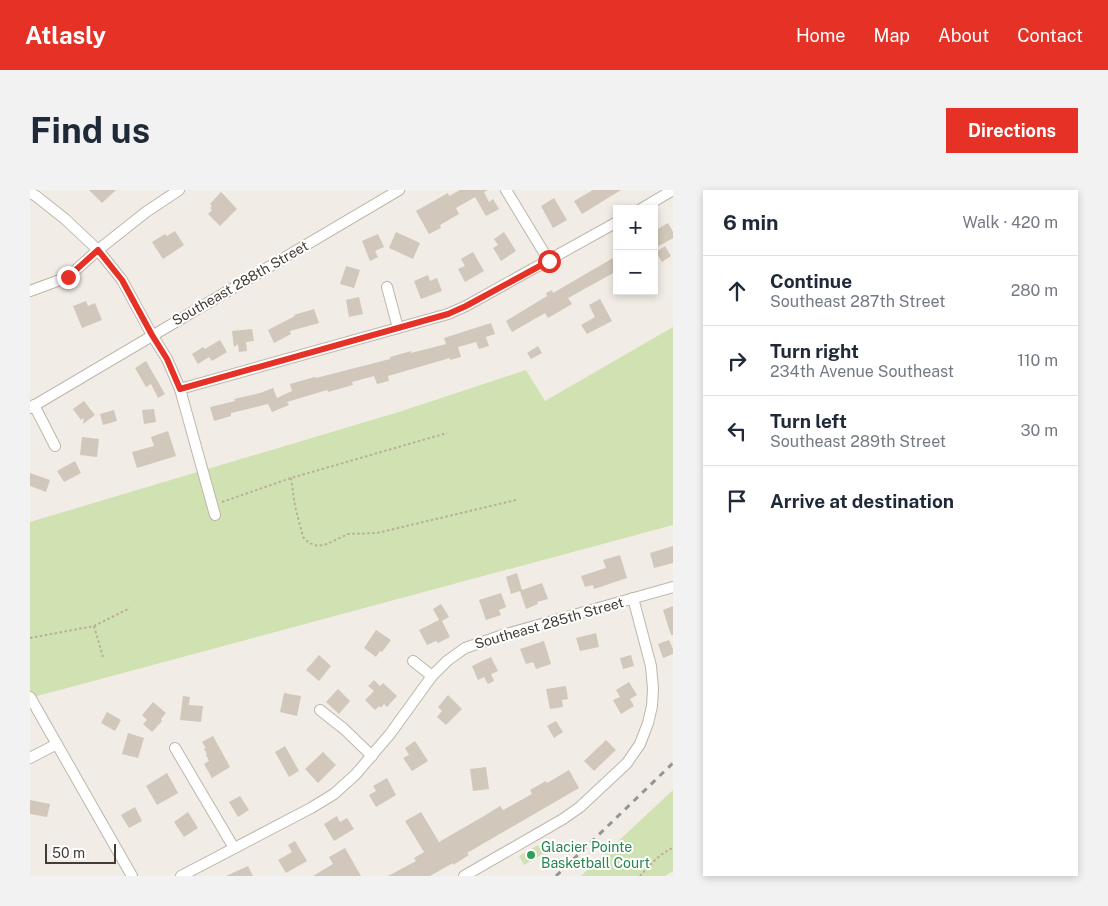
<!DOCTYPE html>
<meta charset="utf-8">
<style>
:root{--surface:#fff;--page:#f2f2f3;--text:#1f2937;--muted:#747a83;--line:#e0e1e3;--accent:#e63126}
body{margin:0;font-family:"Public Sans",sans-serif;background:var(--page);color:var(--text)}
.controls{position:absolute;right:15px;top:15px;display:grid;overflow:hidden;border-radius:0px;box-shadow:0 2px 8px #0003}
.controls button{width:45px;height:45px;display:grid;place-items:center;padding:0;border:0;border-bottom:1px solid var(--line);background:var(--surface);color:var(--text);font:25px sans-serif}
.scale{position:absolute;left:15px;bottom:12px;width:71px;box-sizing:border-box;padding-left:5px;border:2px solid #433c35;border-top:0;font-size:14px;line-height:18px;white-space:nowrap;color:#433c35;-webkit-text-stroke:4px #fff;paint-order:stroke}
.stop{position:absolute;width:15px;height:15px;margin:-11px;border:4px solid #e63126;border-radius:50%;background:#fff}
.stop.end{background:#e63126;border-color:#fff;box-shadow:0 1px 5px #0008}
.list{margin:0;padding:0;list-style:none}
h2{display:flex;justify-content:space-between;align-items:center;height:65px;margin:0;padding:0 20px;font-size:21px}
h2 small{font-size:16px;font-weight:400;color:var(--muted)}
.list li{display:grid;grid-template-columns:32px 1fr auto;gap:15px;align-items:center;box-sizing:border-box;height:70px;padding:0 20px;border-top:1px solid var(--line)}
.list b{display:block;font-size:19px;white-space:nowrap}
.list p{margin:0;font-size:16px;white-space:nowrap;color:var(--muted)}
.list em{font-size:16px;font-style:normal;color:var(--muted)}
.icon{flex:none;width:28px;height:28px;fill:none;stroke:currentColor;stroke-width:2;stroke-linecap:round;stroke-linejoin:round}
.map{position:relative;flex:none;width:643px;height:686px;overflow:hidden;border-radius:0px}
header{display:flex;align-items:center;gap:30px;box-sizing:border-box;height:70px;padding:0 25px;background:var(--accent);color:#fff}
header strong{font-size:24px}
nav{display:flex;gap:28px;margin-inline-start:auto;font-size:18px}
.intro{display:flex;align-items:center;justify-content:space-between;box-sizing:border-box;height:120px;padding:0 30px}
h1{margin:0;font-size:35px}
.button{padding:12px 22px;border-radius:0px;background:var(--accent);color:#fff;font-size:18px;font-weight:700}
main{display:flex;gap:30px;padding:0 30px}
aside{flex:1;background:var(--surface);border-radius:0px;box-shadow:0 2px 8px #0003}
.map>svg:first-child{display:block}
.green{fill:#d0e2b1}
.building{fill:#d1c7bb}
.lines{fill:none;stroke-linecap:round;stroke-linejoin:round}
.minor-casing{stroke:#beb6ab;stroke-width:12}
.path{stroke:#bcad9b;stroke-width:2;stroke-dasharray:2.5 2.5;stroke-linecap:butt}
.minor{stroke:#fff;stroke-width:10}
.rail{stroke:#949494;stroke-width:3;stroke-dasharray:6 6;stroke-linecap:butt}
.route{stroke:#e63126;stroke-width:6}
.leisure-dot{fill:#2e9e5b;stroke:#fff;stroke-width:2}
.labels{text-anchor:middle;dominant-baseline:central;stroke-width:4;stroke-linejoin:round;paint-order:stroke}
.street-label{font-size:14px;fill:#433c35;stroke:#fff}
.leisure-label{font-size:14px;fill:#27864d;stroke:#fff;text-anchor:start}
</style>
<header>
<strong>Atlasly</strong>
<nav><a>Home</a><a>Map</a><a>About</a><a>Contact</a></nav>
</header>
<div class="intro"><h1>Find us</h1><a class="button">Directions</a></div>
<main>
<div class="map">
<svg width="643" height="686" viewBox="0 0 643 686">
<rect width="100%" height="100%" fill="#f1ece5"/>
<g class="green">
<path d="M643,137v198l-643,173v-176l372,-111 124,-41 19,31z"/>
<path d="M643,600v81l-8,5h-84z"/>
<path d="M508,655l5,9 -19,11 -5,-9z"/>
</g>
<g class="building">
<path d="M59,0h27l-14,13z"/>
<path d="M430,0h28l-4,2 5,10 4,-3 6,10 -13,7 -11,-19 -19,11 3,6 -19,11 1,3 -12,6 -13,-23 32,-18 1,3z"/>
<path d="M563,0h28l-39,24 -8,-13z"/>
<path d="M191,2l16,17 -17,17 -12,-12 4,-4 -2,-2 2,-2 -2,-2z"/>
<path d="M524,8l13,22 -14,8 -12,-22z"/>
<path d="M638,33l5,9v6l-14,8 -5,-8v-7z"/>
<path d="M145,41l9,14 -21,14 -11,-17 13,-8 2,2z"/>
<path d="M366,42l24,11 -7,16 -24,-11z"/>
<path d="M474,42l12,19 -15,10 -8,-13 5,-3 -4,-6z"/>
<path d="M348,44l6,13 -9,4 3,6 -8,4 -8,-20z"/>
<path d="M635,56l6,10 -9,6 -6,-10z"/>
<path d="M443,62l11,19 -19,11 -7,-13 7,-3 -4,-7z"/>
<path d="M583,68l4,6v7l-49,27 4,6 -24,14 -3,-5 -33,19 -6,-11 41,-25 -1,-3 6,-3 1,3z"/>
<path d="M316,76l14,4 -6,18 -14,-4z"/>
<path d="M398,85l2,6 7,-3 5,13 -21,8 -7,-18z"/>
<path d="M329,107l4,17 -14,3 -3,-17z"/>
<path d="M570,109l12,22 -25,13 -6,-9 14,-8 -6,-12z"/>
<path d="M56,111l2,5 7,-3 7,17 -20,8 -9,-22z"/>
<path d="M284,119l5,14 -29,8 1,3 -17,9 -6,-13 27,-14 -1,-1z"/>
<path d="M461,133l4,11 -9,3 3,9 -10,3 -3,-7 -18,5 3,10 -11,3v-2l-62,18 1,5 -12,3 -3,-8 -22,6 1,3 -25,7 -1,-2 -40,12 2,3 -17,7 -4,-8 -37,9v3l-17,5 -4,-14 25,-6 -1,-2 26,-6 13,-5 4,10 15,-7 -2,-7 25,-7 1,1 74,-19v-2l21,-6v2l35,-9 -2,-6z"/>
<path d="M222,139l2,12 -8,1 1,9 -8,1 -1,-8 -4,3 -2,-16z"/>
<path d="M190,150l7,12 -15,9 -3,-4 -11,7 -6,-10 11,-7 2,2z"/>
<path d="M508,156l4,7 -11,6 -4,-6z"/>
<path d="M116,171l19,33 -7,4 -7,-14 -5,3 -11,-19z"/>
<path d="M54,211l11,14 -12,9 1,-6 -3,2 -8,-11z"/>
<path d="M124,219l2,13 -12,2 -2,-14z"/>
<path d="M84,220l3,11 -14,4 -3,-11z"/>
<path d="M138,241l8,25 -39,12 -5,-16 22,-6 -3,-9z"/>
<path d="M52,247l17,2 -2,18 -17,-2z"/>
<path d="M45,271l6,12 -17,9 -7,-11z"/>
<path d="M0,283l20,7 -4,12 -16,-6z"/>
<path d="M643,356v17l-19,5 -4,-15z"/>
<path d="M590,365l7,23 -33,11 -1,-4 -8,2 -4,-11 25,-8 -3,-8z"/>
<path d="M487,383l5,17 20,-7 6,16 -11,3 1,2 -12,5 -6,-18 -9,3 -5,-17z"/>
<path d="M471,403l5,14 -7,3 2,5 -15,5 -7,-20z"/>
<path d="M411,414l8,13 -7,4 8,16 -12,6 -2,-2 -9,4 -8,-15 20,-10 -6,-11z"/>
<path d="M643,416v29h-2l-8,-25z"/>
<path d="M346,440l15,10 -9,12 -2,-1 -4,6 -12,-9z"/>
<path d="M566,443l3,14 -19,4 -4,-13z"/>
<path d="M639,450l4,9v5l-10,4 -5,-14z"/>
<path d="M514,451l7,23 -15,5 -3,-7 -7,2 -6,-15z"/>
<path d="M289,465l12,11 -12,15 -13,-11z"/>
<path d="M601,465l3,11 -11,3 -3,-11z"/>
<path d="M461,467l7,14 -7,3 3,7 -6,3 -4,-7 -6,3 -6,-14z"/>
<path d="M344,490l6,6 3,-3 14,13 -10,11 -3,-3 -3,4 -2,-2 -4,4 -10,-10 9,-9 -6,-5z"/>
<path d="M599,492l8,13 -7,4 4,7 -13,8 -8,-14 7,-3 -4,-7z"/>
<path d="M536,496l2,13 -6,1 1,7 -13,2 -4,-20z"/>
<path d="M308,499l12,12 -11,13 -13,-12z"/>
<path d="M254,503l17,3 -4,20 -17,-4z"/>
<path d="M418,505l14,14 -16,16 -9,-8 5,-6 -4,-4z"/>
<path d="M153,506l7,1 -1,8 14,1 -2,16 -21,-2z"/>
<path d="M123,512l13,11 -5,6 1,2 -10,11 -9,-8 4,-4 -5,-5z"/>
<path d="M77,522l14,8 -6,11 -14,-8z"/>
<path d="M526,531l7,11 -9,6 -7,-12z"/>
<path d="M98,543l16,5 -6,20 -16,-4z"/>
<path d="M183,546l17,31 -18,11 -8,-14 5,-3 -3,-6 1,-1 -3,-5 2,-1 -4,-6z"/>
<path d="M576,550l10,10 -22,21 -10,-10z"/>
<path d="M385,551l13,20 -16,10 -9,-13 6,-3 -4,-7z"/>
<path d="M255,556l14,25 -10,6 -14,-25z"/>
<path d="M293,562l13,13 -18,18 -13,-14z"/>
<path d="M456,577l3,22 -16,2 -3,-22z"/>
<path d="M539,580l10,18 -112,65 2,2 -16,10v-2l-23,13h-42l28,-15 -2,-3 10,-6 -19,-31 16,-9 18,30 45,-26 16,-10 3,4 29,-16 -2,-4 16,-9 1,2z"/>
<path d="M137,583l11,20 -21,12 -11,-19z"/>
<path d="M357,588l9,17 -20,12 -7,-12 7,-4 -3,-5z"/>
<path d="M210,606l9,14 -11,7 -9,-15z"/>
<path d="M0,610l20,4 -3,13 -17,-3z"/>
<path d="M105,617l7,14 -13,7 -8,-13z"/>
<path d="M158,622l10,16 -14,9 -10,-15z"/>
<path d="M307,626l3,6 7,-4 7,11 -20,12 -10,-17z"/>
<path d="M265,651l12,20 -21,12 -8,-13 14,-8 -4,-7z"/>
<path d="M315,658l16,28h-48l20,-12 -4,-7z"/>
<path d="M218,676l5,10h-27z"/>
</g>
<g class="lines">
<g class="minor-casing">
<g id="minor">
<path d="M476,0l43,71"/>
<path d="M0,3l6,3 29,23 33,31 24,30 30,55 15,24 13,30 35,126"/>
<path d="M611,19l32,-19"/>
<path d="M357,97l11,41"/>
<path d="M0,101l38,-14 30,-27 48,-38 33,-22"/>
<path d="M150,199l268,-75 18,-8 151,-84"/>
<path d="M4,215l21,41"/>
<path d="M0,218l369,-218"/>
<path d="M383,471l19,15"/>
<path d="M0,507l102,179"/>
<path d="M290,520l24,19 28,27"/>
<path d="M145,558l59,100"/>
<path d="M0,568l27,-14"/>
<path d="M151,686l130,-68 23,-14 22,-20 34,-40 42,-58 15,-15 18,-13 38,-13 170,-48"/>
<path d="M434,686l99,-57 17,-12 47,-44 13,-19 8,-21 4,-17 1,-17 -2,-23 -18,-68"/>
</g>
</g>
<g class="path">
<path d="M261,288l4,28 8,31 6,6 9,3 9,-2 21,-10 29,-1 139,-33"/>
<path d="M192,312l69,-24 156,-45"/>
<path d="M64,436l9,31"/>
<path d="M0,448l64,-12 36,-18"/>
<path d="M610,686c9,-10 20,-23 33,-28"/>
</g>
<use href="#minor" class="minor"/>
<path class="rail" d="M526,686l117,-113"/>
</g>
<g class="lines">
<path class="route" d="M38,87l30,-27 24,30 30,55 15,24 13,30 268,-75 18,-8 83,-45"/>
</g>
<circle class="leisure-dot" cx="501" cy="665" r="5"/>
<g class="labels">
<g class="street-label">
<text transform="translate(210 93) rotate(-30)">Southeast 288th Street</text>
<text transform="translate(519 433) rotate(-16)">Southeast 285th Street</text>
</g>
<g class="leisure-label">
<text x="511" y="657">Glacier Pointe<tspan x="511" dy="16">Basketball Court</tspan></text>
</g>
</g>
</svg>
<div class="controls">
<button>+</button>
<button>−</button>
</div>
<div class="scale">50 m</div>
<div class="stop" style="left:519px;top:71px"></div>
<div class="stop end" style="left:38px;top:87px"></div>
</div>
<aside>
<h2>6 min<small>Walk · 420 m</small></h2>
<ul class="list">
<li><svg class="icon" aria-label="ahead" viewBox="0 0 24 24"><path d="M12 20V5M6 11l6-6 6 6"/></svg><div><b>Continue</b><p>Southeast 287th Street</p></div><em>280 m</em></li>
<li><svg class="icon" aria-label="right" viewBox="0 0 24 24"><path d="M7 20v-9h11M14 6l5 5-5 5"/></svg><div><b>Turn right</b><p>234th Avenue Southeast</p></div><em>110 m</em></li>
<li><svg class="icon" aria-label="left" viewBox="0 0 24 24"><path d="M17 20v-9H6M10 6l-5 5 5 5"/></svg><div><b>Turn left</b><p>Southeast 289th Street</p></div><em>30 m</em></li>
<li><svg class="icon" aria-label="arrive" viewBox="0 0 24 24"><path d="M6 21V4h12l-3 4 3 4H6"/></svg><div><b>Arrive at destination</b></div></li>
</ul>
</aside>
</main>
